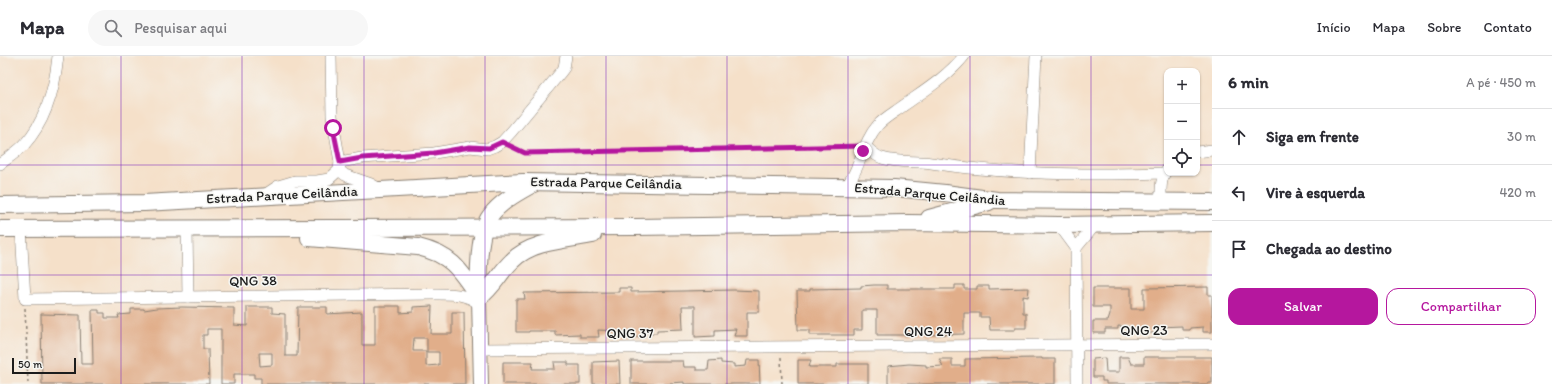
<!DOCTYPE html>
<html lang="pt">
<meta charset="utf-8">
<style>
:root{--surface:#fff;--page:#f7f7f7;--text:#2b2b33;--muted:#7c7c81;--line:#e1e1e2;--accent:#b5179e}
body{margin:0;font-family:Itim,sans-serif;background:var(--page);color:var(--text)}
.controls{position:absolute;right:12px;top:12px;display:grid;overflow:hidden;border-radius:8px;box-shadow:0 1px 3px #0004}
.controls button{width:36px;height:36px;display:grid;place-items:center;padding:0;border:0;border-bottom:1px solid var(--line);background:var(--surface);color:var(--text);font:20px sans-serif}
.scale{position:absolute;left:12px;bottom:10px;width:64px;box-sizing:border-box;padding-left:4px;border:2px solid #1c1c1c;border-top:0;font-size:11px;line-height:14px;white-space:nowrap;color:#1c1c1c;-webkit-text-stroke:3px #f6f6f2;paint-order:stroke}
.stop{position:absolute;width:12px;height:12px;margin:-9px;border:3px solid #b5179e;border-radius:50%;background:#fff}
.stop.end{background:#b5179e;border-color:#fff;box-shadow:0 1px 4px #0008}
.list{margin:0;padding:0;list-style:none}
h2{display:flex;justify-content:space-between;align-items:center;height:52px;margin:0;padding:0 16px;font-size:17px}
h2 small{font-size:13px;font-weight:400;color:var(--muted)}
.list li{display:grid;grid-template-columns:26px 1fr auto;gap:12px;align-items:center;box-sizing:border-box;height:56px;padding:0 16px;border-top:1px solid var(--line)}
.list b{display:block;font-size:15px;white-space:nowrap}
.list em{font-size:13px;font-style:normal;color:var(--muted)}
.actions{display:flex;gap:8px;padding:12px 16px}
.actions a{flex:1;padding:9px 0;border:1px solid var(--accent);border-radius:12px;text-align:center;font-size:14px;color:var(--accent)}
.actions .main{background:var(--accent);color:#fff}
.icon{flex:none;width:22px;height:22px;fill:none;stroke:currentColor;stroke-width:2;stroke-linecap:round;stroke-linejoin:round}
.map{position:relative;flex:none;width:1212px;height:328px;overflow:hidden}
header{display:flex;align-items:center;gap:24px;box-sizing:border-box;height:56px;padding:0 20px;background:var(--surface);border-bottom:1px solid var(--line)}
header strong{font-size:19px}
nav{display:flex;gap:22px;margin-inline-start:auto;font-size:14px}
.search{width:280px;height:36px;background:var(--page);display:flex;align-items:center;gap:10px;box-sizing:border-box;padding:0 14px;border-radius:22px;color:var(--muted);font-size:15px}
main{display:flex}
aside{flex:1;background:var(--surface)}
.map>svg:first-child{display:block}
.building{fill:#e1ae8a;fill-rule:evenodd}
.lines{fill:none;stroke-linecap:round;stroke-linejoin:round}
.minor-casing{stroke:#887e72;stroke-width:12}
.major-casing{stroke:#887e72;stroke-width:16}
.highway-casing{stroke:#887e72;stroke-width:18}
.path{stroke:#887e72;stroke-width:1.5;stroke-dasharray:3 3;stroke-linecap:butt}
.minor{stroke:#fff;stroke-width:11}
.major{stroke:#fff;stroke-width:14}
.highway{stroke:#fff;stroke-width:16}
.route{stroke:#b5179e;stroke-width:5}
.grid{fill:none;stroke:#7b2cbf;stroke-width:1;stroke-opacity:0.55}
.labels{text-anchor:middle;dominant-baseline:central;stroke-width:3;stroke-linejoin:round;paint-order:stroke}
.street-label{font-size:14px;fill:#1c1c1c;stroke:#f6f6f2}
</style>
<header>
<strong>Mapa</strong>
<div class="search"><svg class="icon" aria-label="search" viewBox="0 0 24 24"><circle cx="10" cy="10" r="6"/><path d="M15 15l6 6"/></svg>Pesquisar aqui</div>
<nav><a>Início</a><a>Mapa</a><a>Sobre</a><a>Contato</a></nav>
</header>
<main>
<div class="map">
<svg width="1212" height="328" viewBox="0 0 1212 328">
<rect width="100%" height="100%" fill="#f6f6f2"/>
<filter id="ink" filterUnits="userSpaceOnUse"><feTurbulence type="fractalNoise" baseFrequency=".025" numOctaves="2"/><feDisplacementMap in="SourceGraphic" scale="8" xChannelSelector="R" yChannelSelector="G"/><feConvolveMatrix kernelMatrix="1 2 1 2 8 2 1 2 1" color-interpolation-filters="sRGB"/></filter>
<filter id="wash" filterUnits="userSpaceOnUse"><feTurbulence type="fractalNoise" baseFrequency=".012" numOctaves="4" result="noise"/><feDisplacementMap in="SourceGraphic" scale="16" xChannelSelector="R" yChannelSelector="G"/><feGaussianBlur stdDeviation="0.9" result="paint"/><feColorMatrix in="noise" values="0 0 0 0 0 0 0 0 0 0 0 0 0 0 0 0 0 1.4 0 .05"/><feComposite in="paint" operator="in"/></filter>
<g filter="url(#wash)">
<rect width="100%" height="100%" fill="#f5e0c9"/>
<g id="blocks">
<g class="building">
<path d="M874,229h13v4h68v-4h9v4h13v-3h12v3l40,-1 -1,9 -5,-1v17h3v15h-11v2h-25l-1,-13h-9v-4h-16v21l-37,1 -2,-4v2h-12v2h-36v-25h-15v20h-8v5h-44v-5h-12l-1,-39h13v-2l51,-1v-2z"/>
<path d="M1208,231v8h4v37h-9v-5l-13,1v2h-8v-4l-25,1v6h-26v-6l-13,-1v3h-13v4h-12v-12h15l2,-6v-8h-17v-19h38v21h13v-21z"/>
<path d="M619,232h12v4l103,-2 25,1v21h-12v24h-13l2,-7 -21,1v6l-20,1v-31h-13l1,23 -26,1v3h-13v4h-25v-6l-21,-1 1,7h-19v-3l-25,1v-4h-26v1h-13v-33h9l-1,-6 95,-1z"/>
<path d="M375,250h25v7l13,-1v-5l19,-1 -1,28h21v-22h12l1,72h-204v-6h-7v-4h-20v10h-13v-55h-14v6h-4v14h5l1,35h-167l-1,-70 39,1 1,49h12l-1,-54h7v3h6v5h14l-1,-3 13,-1v-5h13v1l13,-2 25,-1 52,1v17l13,1v-19h25v6l13,1v42h12l1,-49h29v7l35,-2v33h13zM414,282h13v14h12v13l-13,1v-15h-13zM259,297h13v12l-12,1z"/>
<path d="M1119,301h9l3,7h13v-7h68v26h-4v1h-102v-3h-4v-4h-9v-18l12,-1 1,14h13z"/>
<path d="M1042,302v1h13v25h-167v-18l21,-2 17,1v2l17,-1 -4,-7h13v7h13v-7z"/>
<path d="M721,304v3l13,1v3l12,-1 1,-6h12l1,24h-76v-2l-14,1v1h-39v-23h52l1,6h12v3h12l1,-9z"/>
<path d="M798,304h13l-2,7h28v-3h31v20h-70z"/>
<path d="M619,305l1,23h-27v-22z"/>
<path d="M503,306h30l-1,7h23l-1,-7h14v3h12v19h-77z"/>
</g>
</g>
</g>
<g filter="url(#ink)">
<use href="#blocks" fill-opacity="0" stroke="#887e72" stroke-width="1"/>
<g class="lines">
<g class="minor-casing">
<g id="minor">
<path d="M865,90c5,4 10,10 17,12 14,5 34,3 49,5 77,12 155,12 233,10"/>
<path d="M1197,96l15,-2"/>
<path d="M340,106l22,-4 72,-5 36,-6 17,2 8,-3 7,-4 10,-11 49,-59 3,-4 2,-12"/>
<path d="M0,108c8,-6 17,-12 24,-19 22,-24 31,-58 34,-89"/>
<path d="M339,114l6,5 26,9 9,5"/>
<path d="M1030,117l6,-117"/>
<path d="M846,131c15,-19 16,-44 32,-62 6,-7 17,-13 25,-19 21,-15 44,-29 61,-50"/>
<path d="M263,140l15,-10 7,-2 10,-3h22l12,-2 10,-9 1,-8 -8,-46 -1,-60"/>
<path d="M1161,145c0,-10 -1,-23 6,-31"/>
<path d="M1059,169l17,23 1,136"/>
<path d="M21,173l4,70 408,-5c17,0 33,-1 46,10"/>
<path d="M187,173l1,68"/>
<path d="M1076,192l20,-24"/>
<path d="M480,293l732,-5"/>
</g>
</g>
<g class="major-casing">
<path id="major" d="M479,242l2,86"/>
</g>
<g class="highway-casing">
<g id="highway">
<path d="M0,149l144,-2 379,-21 371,6 51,5 52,7 215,2"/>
<path d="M929,162l60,-16"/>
<path d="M0,173l636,-2 272,-4 151,2 153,-2"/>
<path d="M309,182l109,9c34,8 42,23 61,51"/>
<path d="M479,242c15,-11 20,-25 33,-37 19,-20 55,-21 81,-26"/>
<path d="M479,242c-1,-20 -1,-67 11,-82 11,-15 29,-24 45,-33"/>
</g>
</g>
<g class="path">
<path d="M511,90l14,7 330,-7"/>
<path d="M25,252l3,76"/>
<path d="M781,301l1,27"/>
</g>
<use href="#minor" class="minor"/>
<use href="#major" class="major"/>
<use href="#highway" class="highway"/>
</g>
</g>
<g class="lines" filter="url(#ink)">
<path class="route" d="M333,72l7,34 22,-4 72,-5 36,-6 19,1 13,-6 23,11 340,-7 -2,5"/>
</g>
<path class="grid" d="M121,0v328M242,0v328M364,0v328M485,0v328M606,0v328M727,0v328M848,0v328M970,0v328M1091,0v328M0,109h1167M1197,109h15M0,219h1212"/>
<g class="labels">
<g class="street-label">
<text transform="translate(606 127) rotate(1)">Estrada Parque Ceilândia</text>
<text transform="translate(930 138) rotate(5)">Estrada Parque Ceilândia</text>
<text transform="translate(282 139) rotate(-3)">Estrada Parque Ceilândia</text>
<text transform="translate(253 225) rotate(-1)">QNG 38</text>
<text x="1144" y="274">QNG 23</text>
<text x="928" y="275">QNG 24</text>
<text x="630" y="277">QNG 37</text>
</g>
</g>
</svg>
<div class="controls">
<button>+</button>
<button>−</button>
<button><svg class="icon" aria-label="locate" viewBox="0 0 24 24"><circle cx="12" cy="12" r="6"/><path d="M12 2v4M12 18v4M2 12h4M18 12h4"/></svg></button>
</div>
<div class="scale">50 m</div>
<div class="stop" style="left:333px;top:72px"></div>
<div class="stop end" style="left:863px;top:95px"></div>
</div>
<aside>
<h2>6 min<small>A pé · 450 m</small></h2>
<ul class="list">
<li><svg class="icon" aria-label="ahead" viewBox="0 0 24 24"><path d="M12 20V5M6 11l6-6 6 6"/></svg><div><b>Siga em frente</b></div><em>30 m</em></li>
<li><svg class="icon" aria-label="left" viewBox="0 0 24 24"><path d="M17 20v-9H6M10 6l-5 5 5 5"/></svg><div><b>Vire à esquerda</b></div><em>420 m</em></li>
<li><svg class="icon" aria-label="arrive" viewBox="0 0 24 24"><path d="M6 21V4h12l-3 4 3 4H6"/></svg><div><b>Chegada ao destino</b></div></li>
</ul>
<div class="actions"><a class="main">Salvar</a><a>Compartilhar</a></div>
</aside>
</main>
